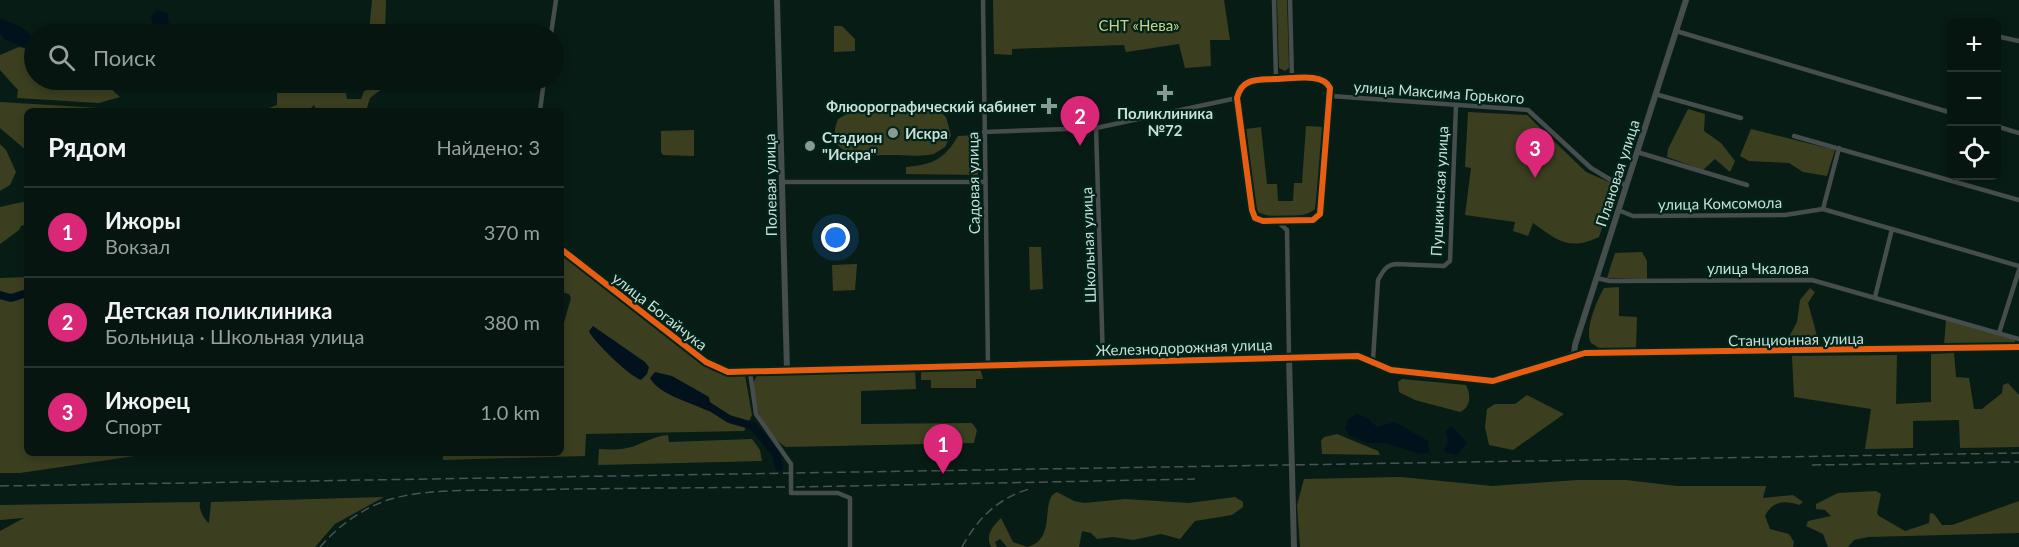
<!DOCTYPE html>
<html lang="ru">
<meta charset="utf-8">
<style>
:root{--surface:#061510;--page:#14221e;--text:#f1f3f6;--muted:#989f9f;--line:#273430;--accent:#db2777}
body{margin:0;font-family:Lato,sans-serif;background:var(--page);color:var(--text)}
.controls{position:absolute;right:18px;top:18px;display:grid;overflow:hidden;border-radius:9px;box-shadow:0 3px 9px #0003}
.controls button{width:54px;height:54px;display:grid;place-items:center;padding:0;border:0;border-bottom:2px solid var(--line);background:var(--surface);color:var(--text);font:30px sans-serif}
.you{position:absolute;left:836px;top:238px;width:21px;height:21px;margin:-15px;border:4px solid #fff;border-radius:50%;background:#1a73e8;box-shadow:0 0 0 9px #1a73e833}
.badge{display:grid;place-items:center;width:39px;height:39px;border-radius:50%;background:var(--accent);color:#fff;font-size:20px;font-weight:700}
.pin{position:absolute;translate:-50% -50px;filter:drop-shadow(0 2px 3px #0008)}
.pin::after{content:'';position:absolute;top:32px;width:21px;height:18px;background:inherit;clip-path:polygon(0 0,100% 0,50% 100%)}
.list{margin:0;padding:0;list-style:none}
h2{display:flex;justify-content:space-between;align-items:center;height:78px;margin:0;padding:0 24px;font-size:26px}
h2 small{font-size:20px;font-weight:400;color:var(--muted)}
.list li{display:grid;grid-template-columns:39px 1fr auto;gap:18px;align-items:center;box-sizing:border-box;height:90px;padding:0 24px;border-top:2px solid var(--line)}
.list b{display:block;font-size:22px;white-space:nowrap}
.list p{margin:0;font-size:20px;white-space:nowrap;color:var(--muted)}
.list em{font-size:20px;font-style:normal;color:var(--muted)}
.icon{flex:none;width:33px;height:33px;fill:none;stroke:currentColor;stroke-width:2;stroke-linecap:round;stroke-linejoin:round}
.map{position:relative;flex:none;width:2019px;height:547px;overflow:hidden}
.search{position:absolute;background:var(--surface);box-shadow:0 3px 9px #0003;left:24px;top:24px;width:540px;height:66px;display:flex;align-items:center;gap:15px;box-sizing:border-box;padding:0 21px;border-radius:33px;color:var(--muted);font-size:22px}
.panel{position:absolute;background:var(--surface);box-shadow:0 3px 9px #0003;left:24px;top:108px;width:540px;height:348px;border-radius:9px}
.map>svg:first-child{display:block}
.green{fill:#3b3f20}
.water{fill:#01121c}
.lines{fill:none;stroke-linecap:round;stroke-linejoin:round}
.river{stroke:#01121c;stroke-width:8}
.minor{stroke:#464d4d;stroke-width:4.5}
.tertiary{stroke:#464d4d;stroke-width:6}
.rail{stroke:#4a5452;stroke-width:1.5;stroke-dasharray:9 4.5;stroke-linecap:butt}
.cycleway-casing{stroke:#00241a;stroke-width:10}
.cycleway{stroke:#e95d12;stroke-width:6}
.poi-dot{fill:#879a93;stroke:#00241a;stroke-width:2}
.labels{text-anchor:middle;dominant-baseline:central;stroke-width:4.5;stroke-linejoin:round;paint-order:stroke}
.park-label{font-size:15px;fill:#cfd186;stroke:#00241a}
.street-label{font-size:15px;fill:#cbded7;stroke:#00241a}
.poi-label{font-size:15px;font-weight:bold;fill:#cbded7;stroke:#00241a;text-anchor:start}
</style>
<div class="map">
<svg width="2019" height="547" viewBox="0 0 2019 547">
<rect width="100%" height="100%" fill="#081c16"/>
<g class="green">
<path d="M372,0h14l-1,34h-15l-1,-2z"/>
<path d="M993,0h231l6,40h-20l1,26 -26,2 -6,-24 -53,8 -2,-7 -112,4v6l-18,-1z"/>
<path d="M1277,0h10l2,68 -4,3 -6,-3z"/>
<path d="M834,26h8l13,13v12l-21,1z"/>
<path d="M19,47l15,3v30h67l19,17 -21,6 -82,-5 1,-8 -18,-20v-15z"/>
<path d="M378,80h5v8l-13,10 -4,13h-49l-3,-6 -6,6h-47l16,-6v-12h69l1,6h14l3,-8 7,-3z"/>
<path d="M0,102l115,7 -88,2v40l-27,-23z"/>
<path d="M857,108l79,1 10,8 5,18 -6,12 -11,7c-14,3 -29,1 -42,1 -25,0 -70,5 -54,-36z"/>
<path d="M1688,109l17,5 -1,17 17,12 14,18 -5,11 -15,-13 -12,11 -36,-13 1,-8z"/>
<path d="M1468,112l59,3 59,57 30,13 -17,52c-30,14 -41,4 -66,-14l-5,13 -15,-5 2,-9 -50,-7 6,-47 -6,-1z"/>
<path d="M1306,126l18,1 -9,82c-10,10 -45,10 -57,3l-3,-9 -9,-74 15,-2 6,57h10l1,17h15l1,-18h8z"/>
<path d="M1751,129l84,21 -8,26 -24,-4 -14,-9 -40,-2 -9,-5z"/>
<path d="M694,130v26l-31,-1 -2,-3v-21z"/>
<path d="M977,135l1,40 -72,-1v-7c26,-2 39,-8 52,-31z"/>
<path d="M0,144l6,6 10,22 -6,13 -10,6z"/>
<path d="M27,201v23l-6,2 -2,4 -19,14v-37z"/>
<path d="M1029,247h12l2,42 -13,1z"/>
<path d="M1642,252l5,9v18l-40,-1 8,-25z"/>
<path d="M562,255l148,114 15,6h20l7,40 -8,16 -158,3 -1,22 -142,4v-7h118v-120l10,-35 -2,-4 -8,-2z"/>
<path d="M857,264l-2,26 -22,1 -1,-26z"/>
<path d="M27,277v176h128l-135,20h-20v-195z"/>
<path d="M1619,287v29l18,1 -1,31h-37l-8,-5c-7,-13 6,-43 13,-55z"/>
<path d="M1810,288l5,4 -7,11 11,40 -34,1 12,-22 3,-22z"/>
<path d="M1946,320l69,20v2l-3,3h-68z"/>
<path d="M1954,353l2,24 13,1 5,31h8l20,-16 1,-8 5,-2 11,12v52l-59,1 -1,-28 -46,1v27l-48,1 6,-40 -77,-12 -2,-41 105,-1 -1,49 35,-2v-48z"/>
<path d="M980,368l3,11h-7v9h-45v-8h-10v-11z"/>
<path d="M915,369l1,20 -55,2v33l111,-1 5,7 -3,13 -188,4c-18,-9 -46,-57 -27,-73z"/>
<path d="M1402,379l64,6c5,10 5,22 -6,27l-45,-12 -16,-8 -1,-10z"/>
<path d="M1527,395l37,19 -51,36 -24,-5 -4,-18 2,-18 8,-5h20z"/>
<path d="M1337,434l41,17 2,4 -58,-1 -1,-13 3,-4z"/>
<path d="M668,435l1,7 83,-3 8,11 2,11 -164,4 1,-16c14,1 28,1 40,-5 11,-4 17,-8 29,-9z"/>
<path d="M1401,477l91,9 85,-6h49l51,6h89l-3,12 30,-3 10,7 -4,3c-14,-5 -27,-4 -34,11l5,13 19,5 5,8 -1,5h-493l-3,-42 7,-26z"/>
<path d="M1876,491l5,3 -4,19 2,3 26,15 24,-8 1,-10 4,1 8,11h10l67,-24v32l-151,4 -14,3 -6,7h-20l-5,-13 -17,-8 2,-5 23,-5 -6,-6 -9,-1v-5l22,-11z"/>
<path d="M1057,492l17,9 10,2 41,-4 64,4 46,-6 8,5v5l-11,8 -37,6 -15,18 -19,-5 -28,6 -20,-3 -16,2 -6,-6 -9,-2 -3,16h-72l-7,-8 -5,3 2,5h-6c-6,-12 2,-21 10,-29l12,24 14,5c31,-7 12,-48 30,-55z"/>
<path d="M384,497l-49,27 -20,23h-315v-16l24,-13 -24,2v-15l200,-3c-2,6 4,18 9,21l2,-21z"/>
</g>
<g class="water">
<path d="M157,10l10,3 2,11 10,10h-27l2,-5 -3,-12z"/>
<path d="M0,18c17,8 35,11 34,32 -10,-3 -18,-7 -29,-10l-5,-7z"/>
<path d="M593,326l52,36 4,5 -2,7 -6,6c-11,-3 -50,-41 -52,-49z"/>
<path d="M655,372l17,4 37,21 2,12 -3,2c-18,-9 -49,-16 -58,-33z"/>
<path d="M1357,414l9,3 11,10 18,-5 33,19 1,11 -9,2 -34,-11h-19l-18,-8 -4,-7 3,-9z"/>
<path d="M1451,426l16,17 -10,12 -10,-2 -3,-3 4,-9 -2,-10z"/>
</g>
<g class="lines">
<g class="river">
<path d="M0,295l11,3 16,-5"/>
<path d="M704,403l25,16 24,7 23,28 3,13"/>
</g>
<g class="minor">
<path d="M983,0l5,365"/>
<path d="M1274,0l2,79"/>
<path d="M1290,0l2,79"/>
<path d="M1676,31l276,82"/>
<path d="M551,34l5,-34"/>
<path d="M1996,36l23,5"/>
<path d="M1276,79c16,0 47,-7 54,9l-10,126 -7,6 -50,1 -8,-3 -3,-8 -15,-112c5,-21 22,-18 39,-19z"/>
<path d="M1655,94l86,24"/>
<path d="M1331,96l197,14 63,58 20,12 15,5"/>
<path d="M540,111l4,-31"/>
<path d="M1996,126l23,7"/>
<path d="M1096,128l7,233"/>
<path d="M984,132l112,-4 141,-30"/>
<path d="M1794,136l225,64"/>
<path d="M1637,152l110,33"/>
<path d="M782,182h203"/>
<path d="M1823,209l16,-61"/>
<path d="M1618,210l15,6 152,-1 38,-6 196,57"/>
<path d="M1278,222l9,8 2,127"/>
<path d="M561,249l152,117 15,6 59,-2"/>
<path d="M1596,278l14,3 202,-1 207,59"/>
<path d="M1875,297l17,-68"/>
<path d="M1999,333l20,-63"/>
<path d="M1574,354l445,-7"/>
<path d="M1373,360l5,-80c5,-9 8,-15 18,-16l48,2 6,-5 6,-155"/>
<path d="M750,372l6,42 35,50v29h47l12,5v49"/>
</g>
<g class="tertiary">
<path d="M777,0l10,370 571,-14 33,14 102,11 35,-9 46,-18 1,-9 111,-345"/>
<path d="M1289,357l5,190"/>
</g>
<g class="rail">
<path d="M1812,465l207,-3"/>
<path d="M0,486l2019,-33"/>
<path d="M796,487l399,-8"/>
<path d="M320,547c18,-21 44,-40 71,-48 40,-11 85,-8 126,-9 90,-2 179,-2 269,-3"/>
<path d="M962,547c16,-29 35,-48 67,-58"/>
</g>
<g class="cycleway-casing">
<g id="cycleway">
<path d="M1276,79c16,0 47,-7 54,9l-10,126 -7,6 -50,1 -8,-3 -3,-8 -15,-112c5,-21 22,-18 39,-19z"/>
<path d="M561,249l145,113 22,10 630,-16 33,14 102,11 92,-28 434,-6"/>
</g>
</g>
<use href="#cycleway" class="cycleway"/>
</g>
<g class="poi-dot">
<path d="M1162 84h6v6h6v6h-6v6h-6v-6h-6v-6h6z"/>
<path d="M1046 97h6v6h6v6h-6v6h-6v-6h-6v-6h6z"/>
<circle cx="893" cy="133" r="6"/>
<circle cx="810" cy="146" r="6"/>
</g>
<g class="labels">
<g class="park-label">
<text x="1139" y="25">СНТ «Нева»</text>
</g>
<g class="street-label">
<text transform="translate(1439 92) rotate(4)">улица Максима Горького</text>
<text transform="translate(1617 173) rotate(-72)">Плановая улица</text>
<text transform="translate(973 183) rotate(-91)">Садовая улица</text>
<text transform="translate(770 185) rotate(-91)">Полевая улица</text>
<text transform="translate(1439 191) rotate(-87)">Пушкинская улица</text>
<text transform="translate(1720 203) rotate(-1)">улица Комсомола</text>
<text transform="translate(1088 245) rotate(-92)">Школьная улица</text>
<text x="1758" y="268">улица Чкалова</text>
<text transform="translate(660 311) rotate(38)">улица Богайчука</text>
<text transform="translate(1796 339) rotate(-1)">Станционная улица</text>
<text transform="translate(1184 347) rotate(-2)">Железнодорожная улица</text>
</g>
<g class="poi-label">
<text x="1036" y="106" text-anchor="end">Флюорографический кабинет</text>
<text x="1165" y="113" text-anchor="middle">Поликлиника<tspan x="1165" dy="17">№72</tspan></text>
<text x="905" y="133">Искра</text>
<text x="822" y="137">Стадион<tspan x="822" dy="17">"Искра"</tspan></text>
</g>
</g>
</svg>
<div class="controls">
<button>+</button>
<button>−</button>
<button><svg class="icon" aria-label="locate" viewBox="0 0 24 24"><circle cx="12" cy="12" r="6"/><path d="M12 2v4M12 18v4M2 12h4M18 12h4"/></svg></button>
</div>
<div class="you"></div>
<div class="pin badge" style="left:943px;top:474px">1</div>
<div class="pin badge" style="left:1080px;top:146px">2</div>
<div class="pin badge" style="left:1535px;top:178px">3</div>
<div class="search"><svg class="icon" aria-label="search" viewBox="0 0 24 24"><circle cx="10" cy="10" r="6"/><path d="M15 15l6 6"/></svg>Поиск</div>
<section class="panel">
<h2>Рядом<small>Найдено: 3</small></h2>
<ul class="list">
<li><span class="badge">1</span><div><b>Ижоры</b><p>Вокзал</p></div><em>370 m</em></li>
<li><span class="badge">2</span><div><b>Детская поликлиника</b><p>Больница · Школьная улица</p></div><em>380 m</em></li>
<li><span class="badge">3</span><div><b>Ижорец</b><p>Спорт</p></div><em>1.0 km</em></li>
</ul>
</section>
</div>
